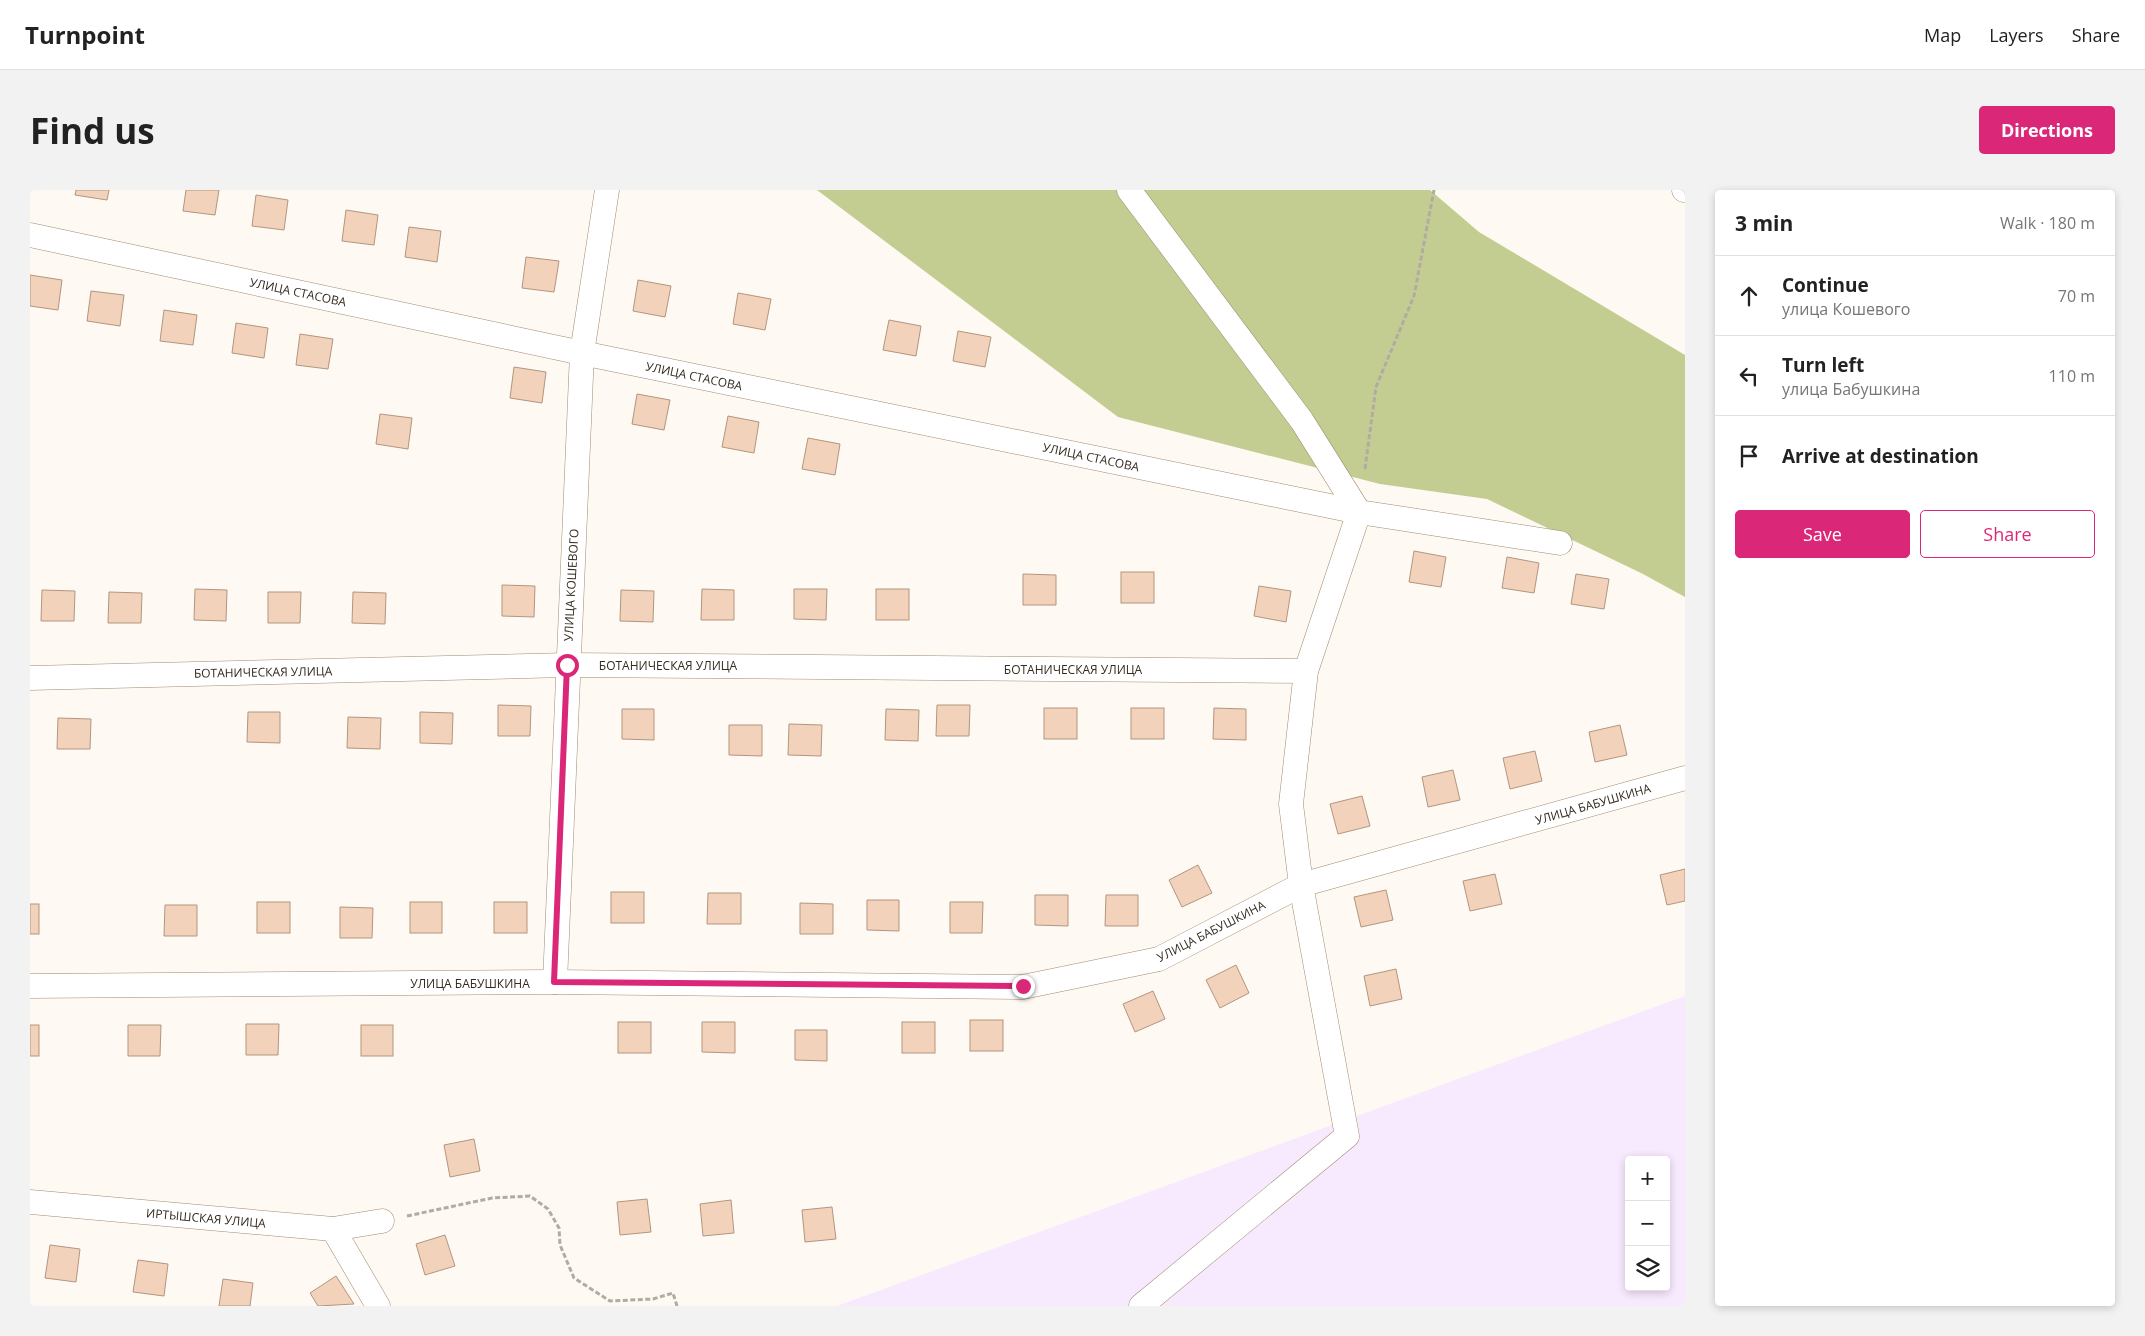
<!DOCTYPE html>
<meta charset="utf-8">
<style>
:root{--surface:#fff;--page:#f2f2f2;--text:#222;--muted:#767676;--line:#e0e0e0;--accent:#db2777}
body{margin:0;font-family:"Open Sans",sans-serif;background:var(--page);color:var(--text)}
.controls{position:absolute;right:15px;bottom:15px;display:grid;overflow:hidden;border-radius:5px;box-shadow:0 2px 8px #0003}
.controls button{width:45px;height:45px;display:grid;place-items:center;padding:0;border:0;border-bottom:1px solid var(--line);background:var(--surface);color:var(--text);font:25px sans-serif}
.stop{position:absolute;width:15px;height:15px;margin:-11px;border:4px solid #db2777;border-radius:50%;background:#fff}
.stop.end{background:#db2777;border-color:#fff;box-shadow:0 1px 5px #0008}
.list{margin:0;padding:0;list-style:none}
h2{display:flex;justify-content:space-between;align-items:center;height:65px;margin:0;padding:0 20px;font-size:21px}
h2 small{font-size:16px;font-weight:400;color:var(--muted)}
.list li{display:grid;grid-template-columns:32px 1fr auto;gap:15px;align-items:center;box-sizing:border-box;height:80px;padding:0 20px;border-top:1px solid var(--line)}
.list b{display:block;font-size:19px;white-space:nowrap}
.list p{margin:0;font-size:16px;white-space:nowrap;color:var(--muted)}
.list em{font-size:16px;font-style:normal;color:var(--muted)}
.actions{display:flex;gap:10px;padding:15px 20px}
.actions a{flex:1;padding:11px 0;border:1px solid var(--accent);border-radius:5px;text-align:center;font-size:18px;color:var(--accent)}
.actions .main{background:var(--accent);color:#fff}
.icon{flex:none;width:28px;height:28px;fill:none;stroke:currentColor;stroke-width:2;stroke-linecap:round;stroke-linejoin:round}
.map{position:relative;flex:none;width:1655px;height:1116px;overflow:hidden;border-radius:5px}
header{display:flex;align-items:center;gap:30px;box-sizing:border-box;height:70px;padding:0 25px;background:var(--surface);border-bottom:1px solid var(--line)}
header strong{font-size:24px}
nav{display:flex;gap:28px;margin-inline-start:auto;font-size:18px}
.intro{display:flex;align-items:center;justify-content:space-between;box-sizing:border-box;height:120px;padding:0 30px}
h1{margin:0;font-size:35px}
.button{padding:12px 22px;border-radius:5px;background:var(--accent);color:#fff;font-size:18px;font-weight:700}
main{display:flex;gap:30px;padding:0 30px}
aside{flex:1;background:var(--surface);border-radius:5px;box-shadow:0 2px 8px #0003}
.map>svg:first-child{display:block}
.industrial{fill:#f8eafe;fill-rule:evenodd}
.forest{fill:#c4cd91}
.building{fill:#f2d2bb;stroke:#b3957f}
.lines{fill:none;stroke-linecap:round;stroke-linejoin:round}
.minor-casing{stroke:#a28b6f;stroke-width:25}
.path{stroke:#b2aba3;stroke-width:3;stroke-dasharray:5 2.5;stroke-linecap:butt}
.minor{stroke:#fff;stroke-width:24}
.route{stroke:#db2777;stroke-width:6}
.labels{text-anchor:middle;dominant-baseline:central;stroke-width:4;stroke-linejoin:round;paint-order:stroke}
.street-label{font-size:12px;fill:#342b1f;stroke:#fff}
</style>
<header>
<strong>Turnpoint</strong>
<nav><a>Map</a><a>Layers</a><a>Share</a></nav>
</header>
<div class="intro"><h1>Find us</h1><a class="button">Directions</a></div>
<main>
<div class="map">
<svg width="1655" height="1116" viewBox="0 0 1655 1116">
<rect width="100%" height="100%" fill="#fef9f3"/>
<path class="industrial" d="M1655,806v310h-848zM1599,970h37v127h-37z"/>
<path class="forest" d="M787,0h613l49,42 206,123v242l-42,-23 -156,-75 -107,-15 -262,-67z"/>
<g class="building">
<path d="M46,0h33l-2,10 -32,-5z"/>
<path d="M156,0h33l-4,25 -32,-4z"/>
<path d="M226,5l32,5 -4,30 -32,-4z"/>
<path d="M316,20l32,5 -4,30 -32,-4z"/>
<path d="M379,37l32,4 -4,31 -32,-5z"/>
<path d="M496,67l33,4 -5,31 -32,-4z"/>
<path d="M0,85l32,5 -4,30 -28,-4z"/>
<path d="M608,90l33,6 -6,31 -32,-6z"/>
<path d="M61,101l33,4 -4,31 -33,-5z"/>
<path d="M708,103l33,6 -6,31 -32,-6z"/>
<path d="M134,120l33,5 -4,30 -33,-4z"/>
<path d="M859,130l32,6 -5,30 -33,-6z"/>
<path d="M206,133l32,5 -4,30 -32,-5z"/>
<path d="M928,141l33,6 -6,30 -32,-6z"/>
<path d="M270,144l33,5 -5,30 -32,-4z"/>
<path d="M484,177l32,5 -4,31 -32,-5z"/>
<path d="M607,204l33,6 -6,30 -32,-6z"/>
<path d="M350,224l32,4 -4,31 -32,-5z"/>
<path d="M698,226l31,6 -5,31 -32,-6z"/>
<path d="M778,248l32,6 -5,31 -33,-6z"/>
<path d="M1384,361l32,6 -5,30 -32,-5z"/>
<path d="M1477,367l32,6 -5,30 -32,-5z"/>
<rect x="1091" y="382" width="33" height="31"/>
<path d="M993,384l33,1v30h-33z"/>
<path d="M1546,384l33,5 -5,30 -33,-5z"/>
<path d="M472,395l33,1 -1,31 -32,-1z"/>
<path d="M1229,396l32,5 -5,31 -32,-6z"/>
<path d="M165,399l32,1 -1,31 -32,-1z"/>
<path d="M672,399l32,1v30h-33z"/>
<path d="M764,399h33l-1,31 -32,-1z"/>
<rect x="846" y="399" width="33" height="31"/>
<path d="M12,400l33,1 -1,30h-33z"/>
<path d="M591,400l33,1 -1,31 -33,-1z"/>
<path d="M79,402l33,1 -1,30h-33z"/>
<path d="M238,402h33l-1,31h-32z"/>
<path d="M323,402l33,1 -1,31 -33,-1z"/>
<path d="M468,515l33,1 -1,30h-32z"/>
<path d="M907,515h33l-1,31h-33z"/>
<rect x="1014" y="518" width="33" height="31"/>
<rect x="1101" y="518" width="33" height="31"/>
<path d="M1184,518l32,1v31l-33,-1z"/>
<path d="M592,519h32v31l-32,-1z"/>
<path d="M856,519l33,1 -1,31 -33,-1z"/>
<path d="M218,522h32v31l-33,-1z"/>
<path d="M390,522l33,1 -1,31 -32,-1z"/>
<path d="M318,527l33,1 -1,31 -33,-1z"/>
<path d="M28,528l33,1 -1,30h-33z"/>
<path d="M759,534l33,1 -1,31 -33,-1z"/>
<path d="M699,535h33v31l-33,-1z"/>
<path d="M1590,535l7,30 -32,7 -6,-30z"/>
<path d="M1505,561l7,30 -32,8 -7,-31z"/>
<path d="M1423,580l7,30 -32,7 -6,-30z"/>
<path d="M1332,606l8,30 -32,8 -8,-30z"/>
<path d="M1168,675l14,28 -30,14 -13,-27z"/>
<path d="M1655,679v32l-18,4 -7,-30z"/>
<path d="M1465,684l7,30 -32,7 -7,-30z"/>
<path d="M1356,700l7,30 -32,7 -7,-30z"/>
<rect x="581" y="702" width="33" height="31"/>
<path d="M678,703h33v31h-34z"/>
<path d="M1005,705h33v31l-33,-1z"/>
<path d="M1076,705h32v31h-33z"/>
<path d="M837,710h32v31l-32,-1z"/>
<rect x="227" y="712" width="33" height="31"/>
<rect x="380" y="712" width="32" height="31"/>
<rect x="464" y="712" width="33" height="31"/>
<path d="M920,712h33l-1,31h-32z"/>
<path d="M770,713l33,1v30h-33z"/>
<rect x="0" y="714" width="9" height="30"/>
<path d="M135,715h32v31h-33z"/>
<path d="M310,717l33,1 -1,30h-32z"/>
<path d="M1206,775l13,28 -29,15 -14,-28z"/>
<path d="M1366,779l6,30 -32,7 -6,-30z"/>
<path d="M1123,801l12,28 -30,13 -12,-28z"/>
<rect x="940" y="830" width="33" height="31"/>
<rect x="588" y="832" width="33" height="31"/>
<path d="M672,832h33v31l-33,-1z"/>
<rect x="872" y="832" width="33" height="31"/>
<path d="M216,834h33l-1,31h-32z"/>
<rect x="0" y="835" width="9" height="31"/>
<path d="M98,835h33l-1,31h-32z"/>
<rect x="331" y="835" width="32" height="31"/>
<path d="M765,840h32v31l-32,-1z"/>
<path d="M444,949l6,32 -30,6 -6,-32z"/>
<path d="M617,1009l4,33 -31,3 -3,-33z"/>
<path d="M701,1010l3,33 -31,3 -3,-32z"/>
<path d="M802,1017l4,32 -31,3 -3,-32z"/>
<path d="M415,1045l10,31 -30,9 -9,-31z"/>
<path d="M20,1055l30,4 -4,33 -31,-4z"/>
<path d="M108,1070l30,4 -4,32 -31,-4z"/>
<path d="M306,1086l18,28 -36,2 -8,-13z"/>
<path d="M193,1089l30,4 -3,23h-31z"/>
</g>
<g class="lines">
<g class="minor-casing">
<g id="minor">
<path d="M1099,0l173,231 57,91"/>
<path d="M1654,0h1"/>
<path d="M0,45l552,118 777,159 201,31"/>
<path d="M0,488l537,-13 739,6"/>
<path d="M525,792l27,-629 25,-163"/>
<path d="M0,796l525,-4 468,5 136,-28 142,-74 384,-107"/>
<path d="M0,1012l303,27 49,-8"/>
<path d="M303,1039l45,77"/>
<path d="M1111,1116l206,-170 -46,-251 -10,-81 15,-133 53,-159"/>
</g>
</g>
<g class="path">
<path d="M1335,279l11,-82 38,-91 20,-106"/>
<path d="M377,1026l85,-18 38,-2 18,13 11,19 1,17 14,33 36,23 43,-2 20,-6 4,13"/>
</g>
<use href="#minor" class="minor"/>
</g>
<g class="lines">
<path class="route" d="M537,475l-13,317 469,4"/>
</g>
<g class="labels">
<g class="street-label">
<text transform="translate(268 102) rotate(12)">УЛИЦА СТАСОВА</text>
<text transform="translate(664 186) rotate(12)">УЛИЦА СТАСОВА</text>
<text transform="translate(1061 267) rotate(12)">УЛИЦА СТАСОВА</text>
<text transform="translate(541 395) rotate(-87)">УЛИЦА КОШЕВОГО</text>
<text x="638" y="475">БОТАНИЧЕСКАЯ УЛИЦА</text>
<text x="1043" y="479">БОТАНИЧЕСКАЯ УЛИЦА</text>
<text transform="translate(233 482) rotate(-1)">БОТАНИЧЕСКАЯ УЛИЦА</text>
<text transform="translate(1563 614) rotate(-16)">УЛИЦА БАБУШКИНА</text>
<text transform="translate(1181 741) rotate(-27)">УЛИЦА БАБУШКИНА</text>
<text x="440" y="793">УЛИЦА БАБУШКИНА</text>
<text transform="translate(176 1028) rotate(5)">ИРТЫШСКАЯ УЛИЦА</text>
</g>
</g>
</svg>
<div class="controls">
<button>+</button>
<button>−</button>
<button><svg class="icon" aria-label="layers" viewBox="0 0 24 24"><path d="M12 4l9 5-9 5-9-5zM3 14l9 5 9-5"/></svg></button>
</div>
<div class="stop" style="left:537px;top:475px"></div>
<div class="stop end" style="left:993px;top:796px"></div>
</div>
<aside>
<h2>3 min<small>Walk · 180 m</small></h2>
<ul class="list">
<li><svg class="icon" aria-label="ahead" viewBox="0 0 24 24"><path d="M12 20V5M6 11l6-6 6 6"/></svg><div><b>Continue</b><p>улица Кошевого</p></div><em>70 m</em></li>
<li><svg class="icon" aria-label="left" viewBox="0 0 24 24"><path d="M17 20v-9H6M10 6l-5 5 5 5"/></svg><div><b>Turn left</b><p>улица Бабушкина</p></div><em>110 m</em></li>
<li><svg class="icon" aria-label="arrive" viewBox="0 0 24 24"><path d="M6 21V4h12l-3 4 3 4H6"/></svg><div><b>Arrive at destination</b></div></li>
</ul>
<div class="actions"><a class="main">Save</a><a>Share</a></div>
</aside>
</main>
